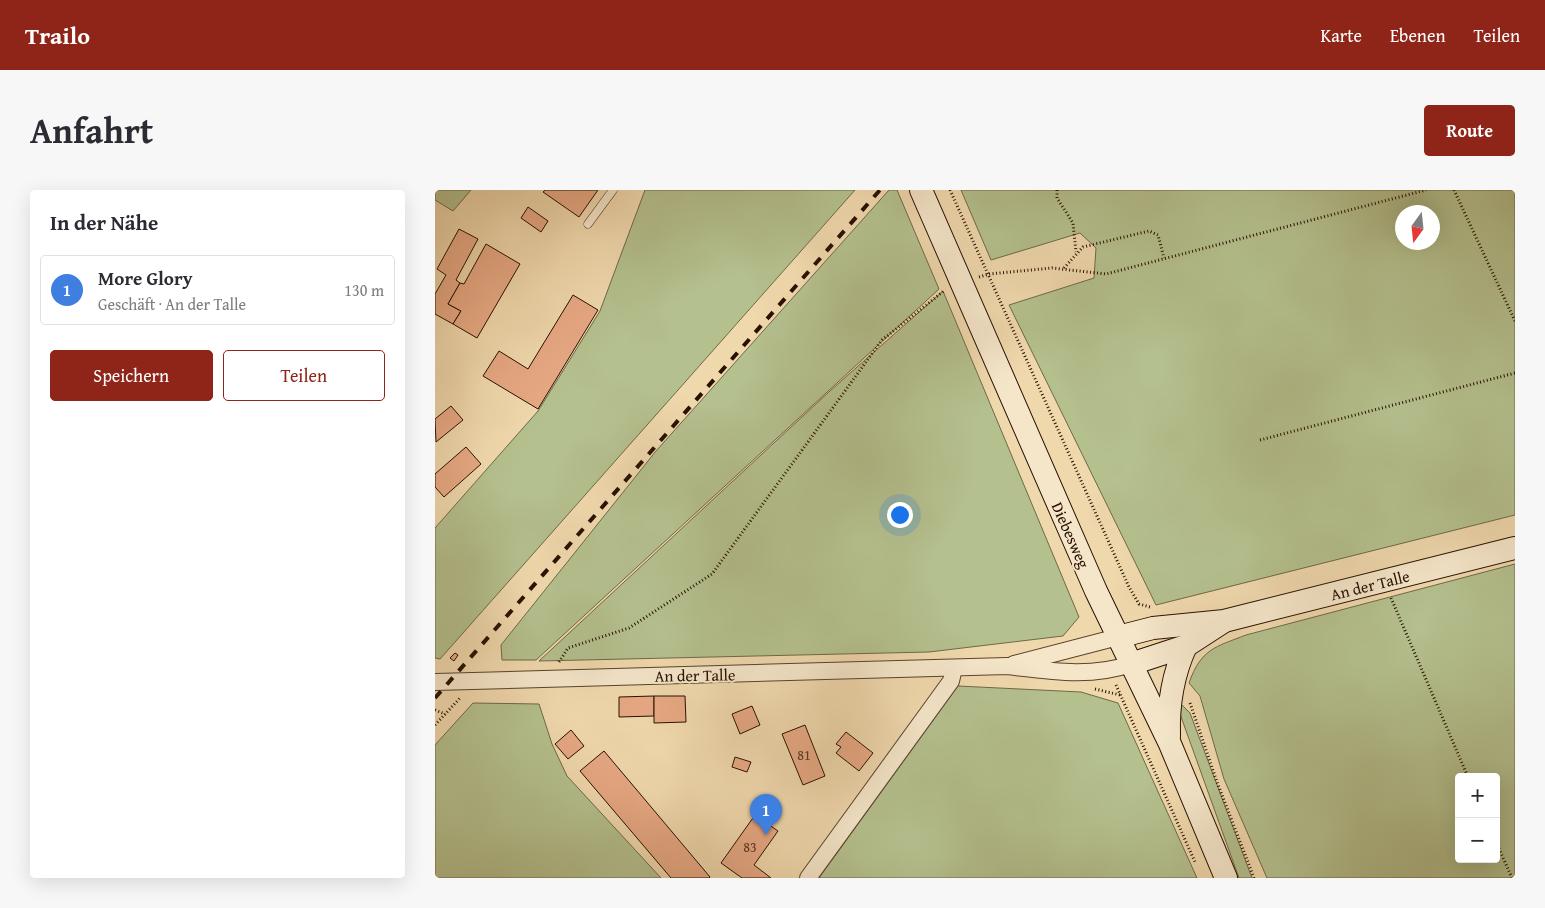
<!DOCTYPE html>
<html lang="de">
<meta charset="utf-8">
<style>
:root{--surface:#fff;--page:#f7f7f7;--text:#2b2b33;--muted:#7c7c81;--line:#e1e1e2;--accent:#8f2418}
body{margin:0;font-family:"Gentium Book Plus",serif;background:var(--page);color:var(--text)}
.controls{position:absolute;right:15px;bottom:15px;display:grid;overflow:hidden;border-radius:5px;box-shadow:0 5px 20px #0002}
.controls button{width:45px;height:45px;display:grid;place-items:center;padding:0;border:0;border-bottom:1px solid var(--line);background:var(--surface);color:var(--text);font:25px sans-serif}
.compass{position:absolute;left:960px;top:15px;width:45px;height:45px;border-radius:50%;background:var(--surface);box-shadow:0 5px 20px #0002;rotate:195deg}
.you{position:absolute;left:464px;top:324px;width:18px;height:18px;margin:-12px;border:4px solid #fff;border-radius:50%;background:#1a73e8;box-shadow:0 0 0 8px #1a73e833}
.badge{display:grid;place-items:center;width:32px;height:32px;border-radius:50%;background:var(--accent);color:#fff;font-size:16px;font-weight:700}
.pin{position:absolute;translate:-50% -41px;filter:drop-shadow(0 1px 2px #0008)}
.pin::after{content:'';position:absolute;top:26px;width:18px;height:15px;background:inherit;clip-path:polygon(0 0,100% 0,50% 100%)}
.list{margin:0;padding:0;list-style:none}
h2{display:flex;justify-content:space-between;align-items:center;height:65px;margin:0;padding:0 20px;font-size:21px}
h2 small{font-size:16px;font-weight:400;color:var(--muted)}
.list li{display:grid;grid-template-columns:32px 1fr auto;gap:15px;align-items:center;box-sizing:border-box;height:70px;margin:0 10px 10px;padding:0 10px;border:1px solid var(--line);border-radius:5px}
.list b{display:block;font-size:19px;white-space:nowrap}
.list p{margin:0;font-size:16px;white-space:nowrap;color:var(--muted)}
.list em{font-size:16px;font-style:normal;color:var(--muted)}
.actions{display:flex;gap:10px;padding:15px 20px}
.actions a{flex:1;padding:11px 0;border:1px solid var(--accent);border-radius:5px;text-align:center;font-size:18px;color:var(--accent)}
.actions .main{background:var(--accent);color:#fff}
.map{position:relative;flex:none;width:1080px;height:688px;overflow:hidden;border-radius:5px}
header{display:flex;align-items:center;gap:30px;box-sizing:border-box;height:70px;padding:0 25px;background:var(--accent);color:#fff}
header strong{font-size:24px}
nav{display:flex;gap:28px;margin-inline-start:auto;font-size:18px}
.intro{display:flex;align-items:center;justify-content:space-between;box-sizing:border-box;height:120px;padding:0 30px}
h1{margin:0;font-size:35px}
.button{padding:12px 22px;border-radius:5px;background:var(--accent);color:#fff;font-size:18px;font-weight:700}
main{display:flex;gap:30px;padding:0 30px}
aside{flex:1;background:var(--surface);border-radius:5px;box-shadow:0 5px 20px #0002}
.map>svg:first-child{display:block}
.green{fill:#b4c08e;stroke:#6e6848;fill-rule:evenodd}
.building{fill:#e7a984;stroke:#281001}
.lines{fill:none;stroke-linecap:round;stroke-linejoin:round}
.lane-casing{stroke:#5a422c;stroke-width:9}
.street-casing{stroke:#5a422c;stroke-width:18}
.secondary-casing{stroke:#281001;stroke-width:24}
.path{stroke:#281001;stroke-width:3;stroke-dasharray:1 2.5;stroke-linecap:butt}
.lane{stroke:#f5e6ca;stroke-width:8}
.street{stroke:#f5e6ca;stroke-width:16}
.secondary{stroke:#f5e6ca;stroke-width:22}
.rail{stroke:#281001;stroke-width:4;stroke-dasharray:9 9;stroke-linecap:butt}
.labels{text-anchor:middle;dominant-baseline:central;stroke-width:4;stroke-linejoin:round;paint-order:stroke}
.number-label{font-size:14px;fill:#583622}
.street-label{font-size:16px;fill:#281001;stroke:#f5e6ca}
</style>
<header>
<strong>Trailo</strong>
<nav><a>Karte</a><a>Ebenen</a><a>Teilen</a></nav>
</header>
<div class="intro"><h1>Anfahrt</h1><a class="button">Route</a></div>
<main>
<aside>
<h2>In der Nähe<small></small></h2>
<ul class="list">
<li><span class="badge" style="background:#3f7fe0">1</span><div><b>More Glory</b><p>Geschäft · An der Talle</p></div><em>130 m</em></li>
</ul>
<div class="actions"><a class="main">Speichern</a><a>Teilen</a></div>
</aside>
<div class="map">
<svg width="1080" height="688" viewBox="0 0 1080 688">
<rect width="100%" height="100%" fill="#f0d8ad"/>
<filter id="stains"><feTurbulence type="fractalNoise" baseFrequency=".004" numOctaves="4"/><feColorMatrix values="0 0 0 0 .2 0 0 0 0 .09 0 0 0 0 .02 0 0 0 .5 -.17"/></filter>
<radialGradient id="worn" r=".72"><stop offset=".6" stop-color="#630" stop-opacity="0"/><stop offset="1" stop-color="#630" stop-opacity=".3"/></radialGradient>
<g class="green">
<path d="M0,0h36l-18,21 -18,-11z"/>
<path d="M210,0h210l-415,469 -5,-1v-130l103,-117 62,-100z"/>
<path d="M454,0h8l42,99 -403,371h-34l-1,-15 155,-194z"/>
<path d="M526,0h554v325l-359,90 -147,-300 85,-27 2,-30 -16,-15 -89,27zM968,22h30v30h-30z"/>
<path d="M508,101l136,326 -16,19 -134,16 -390,9 291,-270z"/>
<path d="M1080,374v314h-248l-43,-99 -24,-83 -11,-13c12,-34 26,-36 57,-48zM1024,587h37v82h-37z"/>
<path d="M523,496l123,6 37,11 79,175h-378z"/>
<path d="M38,513l66,1 13,40 15,32 94,102h-226v-133z"/>
<path d="M745,513l10,10 62,165h-13l-59,-164z"/>
</g>
<g class="building">
<path d="M110,0h53l-19,27 -36,-25z"/>
<path d="M93,17l20,14 -7,11 -20,-14z"/>
<path d="M24,39l19,10 -22,41 4,3 -12,21 13,7 -8,13 -18,-10v-20l11,-19 -9,-6z"/>
<path d="M51,54l34,20 -43,74 -24,-14 8,-13 -13,-7 12,-21 4,1z"/>
<path d="M138,105l25,15 -60,99 -55,-33 16,-25 29,18z"/>
<path d="M16,216l12,14 -27,22 -1,-23z"/>
<path d="M31,257l15,17 -37,33 -9,-10v-13z"/>
<path d="M20,463l3,2 -4,6 -4,-3z"/>
<path d="M219,506v20l-35,1v-20z"/>
<path d="M219,506h31l1,26 -32,1z"/>
<path d="M317,516l8,19 -20,9 -8,-20z"/>
<path d="M370,535l20,51 -22,9 -21,-51z"/>
<path d="M136,540l13,16 -16,13 -13,-15z"/>
<path d="M411,542l27,21 -14,18 -23,-18 5,-6 -5,-3z"/>
<path d="M169,561l106,126 -1,1h-38l-91,-107z"/>
<path d="M300,567l16,5 -4,10 -15,-5z"/>
<path d="M320,625l23,16 -24,34 17,13h-29l-21,-15z"/>
</g>
<g class="lines">
<g class="lane-casing">
<path id="lane" d="M153,34l25,-34"/>
</g>
<g class="street-casing">
<g id="street">
<path d="M579,474l104,-27"/>
<path d="M0,492l572,-16c43,5 83,12 124,-2"/>
<path d="M373,688l143,-197 3,-13"/>
</g>
</g>
<g class="secondary-casing">
<g id="secondary">
<path d="M486,0l175,401 74,153 56,134"/>
<path d="M683,447l35,-9 71,-7 291,-73"/>
<path d="M696,474l55,-18 37,-24"/>
<path d="M734,546c-1,-31 4,-62 17,-90"/>
</g>
</g>
<g class="path">
<path d="M515,0l179,397 10,17 11,3"/>
<path d="M622,0v8l16,25 3,29"/>
<path d="M1019,0l61,131"/>
<path d="M629,78l19,-21 66,-16 9,4 6,23"/>
<path d="M544,87l10,-3 63,-6 54,6 320,-84"/>
<path d="M825,250l255,-67"/>
<path d="M956,408l77,179"/>
<path d="M124,472l9,-14 61,-20 83,-54 170,-234 63,-50"/>
<path d="M681,495l79,177"/>
<path d="M660,499l25,6"/>
<path d="M755,513l27,79 37,96"/>
<path d="M0,520l10,4"/>
<path d="M0,535l26,-28"/>
<path d="M1061,652l16,36"/>
</g>
<use href="#lane" class="lane"/>
<use href="#street" class="street"/>
<use href="#secondary" class="secondary"/>
<path class="rail" d="M0,508l445,-508"/>
</g>
<g class="labels">
<g class="number-label">
<text x="369" y="565">81</text>
<text x="315" y="657">83</text>
</g>
<g class="street-label">
<text transform="translate(636 345) rotate(66)">Diebesweg</text>
<text transform="translate(935 395) rotate(-14)">An der Talle</text>
<text transform="translate(260 485) rotate(-1)">An der Talle</text>
</g>
</g>
<rect width="100%" height="100%" filter="url(#stains)"/>
<rect width="100%" height="100%" fill="url(#worn)"/>
</svg>
<div class="controls">
<button>+</button>
<button>−</button>
</div>
<svg class="compass" viewBox="-18 -18 36 36"><path d="M0-13l5 13h-10z" fill="#e53935"/><path d="M0 13l5-13h-10z" fill="#7c7c81"/></svg>
<div class="you"></div>
<div class="pin badge" style="left:331px;top:645px;background:#3f7fe0">1</div>
</div>
</main>
